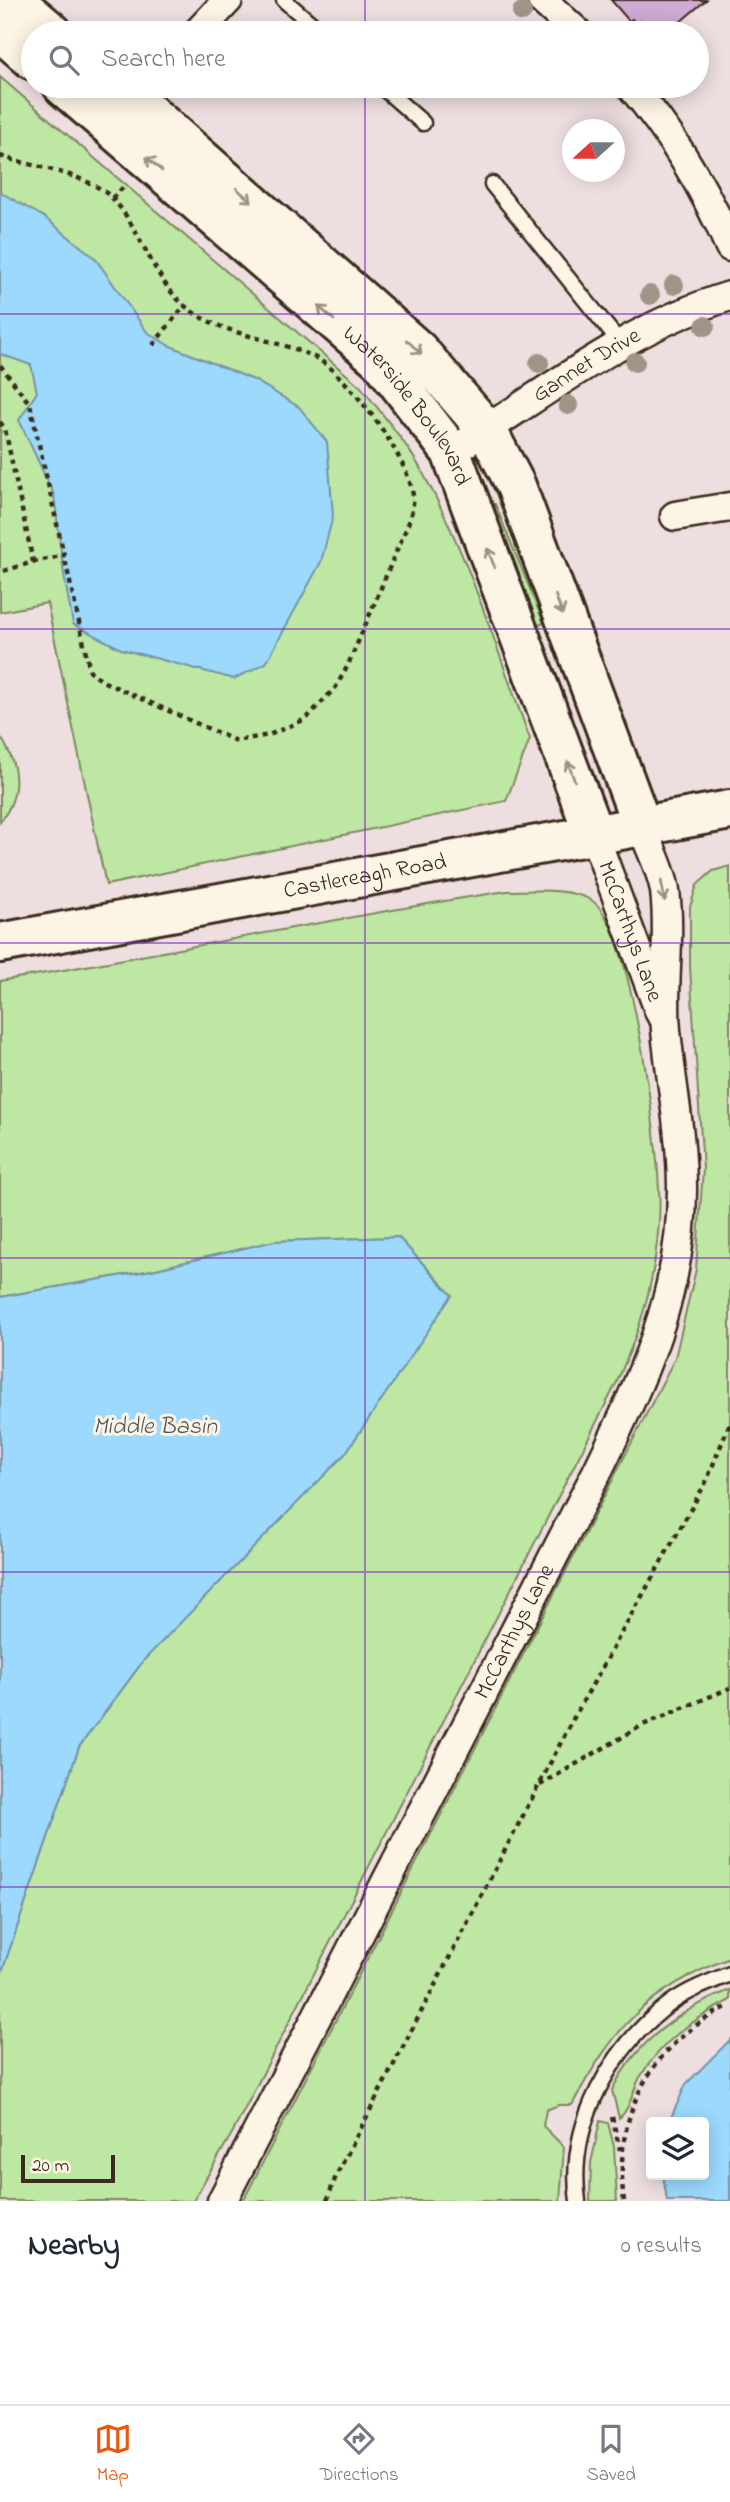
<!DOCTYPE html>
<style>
:root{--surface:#fff;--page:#f2f2f3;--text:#1f2937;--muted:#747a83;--line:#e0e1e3;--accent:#ea580c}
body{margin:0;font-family:"Indie Flower",sans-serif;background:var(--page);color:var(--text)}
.controls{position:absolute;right:21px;bottom:21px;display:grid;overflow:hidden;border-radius:7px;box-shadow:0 4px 18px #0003}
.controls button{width:63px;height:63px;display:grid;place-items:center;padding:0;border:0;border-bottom:2px solid var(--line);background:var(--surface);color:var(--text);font:35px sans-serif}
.compass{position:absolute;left:562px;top:119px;width:63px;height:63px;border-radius:50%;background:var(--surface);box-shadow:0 4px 18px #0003;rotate:249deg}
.scale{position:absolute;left:21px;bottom:18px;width:94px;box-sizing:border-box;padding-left:7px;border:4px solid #3b2a1e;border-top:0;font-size:19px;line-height:24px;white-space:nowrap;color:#3b2a1e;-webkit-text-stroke:5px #fcf5e5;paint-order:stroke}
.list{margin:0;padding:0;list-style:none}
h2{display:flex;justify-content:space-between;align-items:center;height:91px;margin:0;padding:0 28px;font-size:30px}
h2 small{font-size:23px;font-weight:400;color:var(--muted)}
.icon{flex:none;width:38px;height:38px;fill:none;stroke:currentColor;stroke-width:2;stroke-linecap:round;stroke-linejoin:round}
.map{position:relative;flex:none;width:730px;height:2201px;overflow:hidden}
.search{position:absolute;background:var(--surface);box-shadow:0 4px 18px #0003;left:21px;right:21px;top:21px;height:77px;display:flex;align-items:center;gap:18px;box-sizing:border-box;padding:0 24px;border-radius:38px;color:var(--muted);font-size:26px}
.sheet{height:203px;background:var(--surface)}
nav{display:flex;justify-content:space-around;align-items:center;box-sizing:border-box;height:98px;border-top:2px solid var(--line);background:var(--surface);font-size:19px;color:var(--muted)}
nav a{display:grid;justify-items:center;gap:4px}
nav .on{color:var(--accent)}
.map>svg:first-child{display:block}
.green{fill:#bee7a3;stroke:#7c8860;stroke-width:2}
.water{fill:#9cd9fd;stroke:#7593a4;stroke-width:2}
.building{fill:#ceaad4;stroke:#3b2a1e;stroke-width:2}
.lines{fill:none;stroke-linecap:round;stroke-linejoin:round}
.lane-casing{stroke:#3b2a1e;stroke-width:19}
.street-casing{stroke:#3b2a1e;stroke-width:33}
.secondary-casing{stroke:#3b2a1e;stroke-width:44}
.primary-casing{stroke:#3b2a1e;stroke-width:44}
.path{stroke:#3b2a1e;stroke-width:4.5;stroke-dasharray:5 5;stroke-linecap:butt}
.lane{stroke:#fcf5e5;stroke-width:14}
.street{stroke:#fcf5e5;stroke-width:28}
.secondary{stroke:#fcf5e5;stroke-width:38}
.primary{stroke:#fcf5e5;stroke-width:38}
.tree{fill:#9e9587}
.oneway{stroke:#9c9082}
.grid{fill:none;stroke:#7b2cbf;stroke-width:2;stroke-opacity:0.55}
.labels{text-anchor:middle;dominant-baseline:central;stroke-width:6;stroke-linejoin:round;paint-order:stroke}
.street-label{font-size:23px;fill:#3b2a1e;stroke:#fcf5e5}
.water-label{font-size:24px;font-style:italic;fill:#535656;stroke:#fcf5e5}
</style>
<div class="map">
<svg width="730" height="2201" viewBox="0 0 730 2201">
<rect width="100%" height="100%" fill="#eedee0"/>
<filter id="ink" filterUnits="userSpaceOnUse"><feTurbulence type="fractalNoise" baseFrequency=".0143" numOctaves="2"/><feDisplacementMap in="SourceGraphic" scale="14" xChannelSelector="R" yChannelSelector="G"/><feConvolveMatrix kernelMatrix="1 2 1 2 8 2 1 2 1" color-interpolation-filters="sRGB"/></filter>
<g filter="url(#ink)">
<g class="green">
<path d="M0,77l361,310c22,28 46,56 63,88 45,82 73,176 106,264l-24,62 -400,84 -59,-282 -47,9z"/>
<path d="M495,504l49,119 -11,4 -47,-119z"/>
<path d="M0,736c19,28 22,59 0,86z"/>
<path d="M730,866v1092c-83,31 -117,71 -158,147h-13l-13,5 -3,16 21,21 -4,54h-317l432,-843 21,-89 7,-100 -13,-202v-60l7,-22 16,-14z"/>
<path d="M507,891c25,0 61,-4 84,9 41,24 66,239 68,290 2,21 -1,47 -4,68 -7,48 -20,83 -39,126l-381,744 -42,73h-193v-224l79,-230 65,-87 308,-365 -54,-58 -123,4 -123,29 -152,27v-316c169,-28 337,-64 507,-90z"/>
<path d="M730,1990v10c-36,19 -70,42 -91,79 -6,12 -10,32 -20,39l-7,-28c24,-48 69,-81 118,-100z"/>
<path d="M600,2121l8,2 6,24 3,54h-27l1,-38z"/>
</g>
<g class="water">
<path d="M0,192l44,25 51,41 52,74 21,13 86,35 45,27 28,35 6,74 -12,46 -55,101 -32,16 -113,-30 -48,-25 -9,-49 -10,-80 -35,-75 18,-28 -6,-27 -31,-11z"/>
<path d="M398,1237l54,58 -107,159 -201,206 -65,87 -79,230v-680l152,-27 123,-29z"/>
<path d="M730,2040v161h-63l-4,-26h41v-53h-35l17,-38z"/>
</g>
<path class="building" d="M611,0h95l-33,28 2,2 -3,3h-20l-11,-12 -4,4 -5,-6 -3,2z"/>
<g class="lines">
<g class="lane-casing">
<g id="lane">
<path d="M284,0l38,33"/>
<path d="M381,86l42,37"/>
<path d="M492,184l128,159"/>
<path d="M578,2201c-11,-77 33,-154 94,-199 17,-12 38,-20 58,-28"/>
</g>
</g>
<g class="street-casing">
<g id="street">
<path d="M542,0l36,33"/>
<path d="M197,33l31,-33"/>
<path d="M631,86c41,48 74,103 99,161"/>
<path id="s1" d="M451,452c91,-56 176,-125 279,-156"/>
<path d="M675,516l55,-9"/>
<path id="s2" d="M594,835l66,178"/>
<path id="s3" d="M222,2201l375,-729c45,-93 85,-177 85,-283 0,-54 -11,-106 -16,-159 -4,-46 5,-93 -1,-139 -3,-21 -16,-44 -23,-65"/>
</g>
</g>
<g class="secondary-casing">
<g id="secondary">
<path d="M14,0l39,33"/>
<path d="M0,31l33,29"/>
<path id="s4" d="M63,86l319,276 69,90 143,383"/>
<path d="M119,86l299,264 69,80 29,56 126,340"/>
</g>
</g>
<g class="primary-casing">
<g id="primary">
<path id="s5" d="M0,943l730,-133"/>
</g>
</g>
<g class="path">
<path d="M0,156c33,11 90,18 113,43 32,35 41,89 83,115 36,23 82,25 120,44 31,16 102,110 97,146 -2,18 -13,38 -20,55 -15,36 -30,72 -46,108l-11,20 -30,32 -37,16 -33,6 -134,-60 -12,-10 -60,-267 -30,-39"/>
<path d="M112,198l15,-14"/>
<path d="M153,345l32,-40"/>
<path d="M0,422l5,7 28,133 -33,10"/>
<path d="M33,562l32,-7"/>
<path d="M540,1785l103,-60 87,-37"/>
<path d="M612,2117l8,33"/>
<path d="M327,2201l9,-25 236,-455 134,-239 24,-59"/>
<path d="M624,2201c-12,-88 27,-157 106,-196"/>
</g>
<use href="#lane" class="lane"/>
<use href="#street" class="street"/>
<use href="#secondary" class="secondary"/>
<use href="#primary" class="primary"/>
</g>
<g class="tree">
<circle cx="522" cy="12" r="10"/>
<circle cx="674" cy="285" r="10"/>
<circle cx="650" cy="295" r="10"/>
<circle cx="705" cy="326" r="10"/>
<circle cx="635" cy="362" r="10"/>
<circle cx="539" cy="363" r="10"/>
<circle cx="568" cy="405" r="10"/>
</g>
<defs><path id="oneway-shaft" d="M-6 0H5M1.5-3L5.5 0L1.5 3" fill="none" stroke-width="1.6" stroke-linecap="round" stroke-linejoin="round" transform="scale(1.75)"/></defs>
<g class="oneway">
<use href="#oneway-shaft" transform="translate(154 164) rotate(-139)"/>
<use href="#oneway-shaft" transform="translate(244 195) rotate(42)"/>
<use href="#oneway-shaft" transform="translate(326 313) rotate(-139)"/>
<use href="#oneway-shaft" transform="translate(414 347) rotate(43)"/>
<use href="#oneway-shaft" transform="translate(491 558) rotate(-111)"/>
<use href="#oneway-shaft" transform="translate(559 605) rotate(70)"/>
<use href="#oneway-shaft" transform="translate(571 771) rotate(-110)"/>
<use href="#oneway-shaft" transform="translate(663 891) rotate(80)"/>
</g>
</g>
<path class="grid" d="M365,0v33M365,86v2115M0,314h730M0,629h730M0,943h730M0,1258h730M0,1572h730M0,1887h730"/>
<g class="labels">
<g class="street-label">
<text stroke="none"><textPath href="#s1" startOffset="161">Gannet Drive</textPath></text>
<text stroke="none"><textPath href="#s4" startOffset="472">Waterside Boulevard</textPath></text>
<text stroke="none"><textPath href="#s5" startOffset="371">Castlereagh Road</textPath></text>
<text stroke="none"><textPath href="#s2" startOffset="103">McCarthys Lane</textPath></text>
<text stroke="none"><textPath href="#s3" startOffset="640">McCarthys Lane</textPath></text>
</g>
<g class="water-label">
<text x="155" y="1427">Middle Basin</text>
</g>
</g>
</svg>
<div class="controls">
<button><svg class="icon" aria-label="layers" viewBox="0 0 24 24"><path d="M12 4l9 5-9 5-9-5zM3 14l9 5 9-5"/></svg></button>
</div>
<svg class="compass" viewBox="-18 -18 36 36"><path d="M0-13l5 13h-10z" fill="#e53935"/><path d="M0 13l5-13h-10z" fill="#747a83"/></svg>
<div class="scale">20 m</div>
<div class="search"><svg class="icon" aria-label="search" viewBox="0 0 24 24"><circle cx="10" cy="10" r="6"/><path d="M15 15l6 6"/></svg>Search here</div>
</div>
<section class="sheet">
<h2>Nearby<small>0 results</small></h2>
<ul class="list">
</ul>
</section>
<nav>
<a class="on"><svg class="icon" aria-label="map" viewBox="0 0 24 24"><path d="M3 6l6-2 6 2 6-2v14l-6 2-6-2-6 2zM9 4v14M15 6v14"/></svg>Map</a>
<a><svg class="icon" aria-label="directions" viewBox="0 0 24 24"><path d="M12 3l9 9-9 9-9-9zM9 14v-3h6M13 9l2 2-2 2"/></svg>Directions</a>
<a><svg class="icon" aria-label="saved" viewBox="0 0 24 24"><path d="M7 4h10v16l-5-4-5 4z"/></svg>Saved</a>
</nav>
